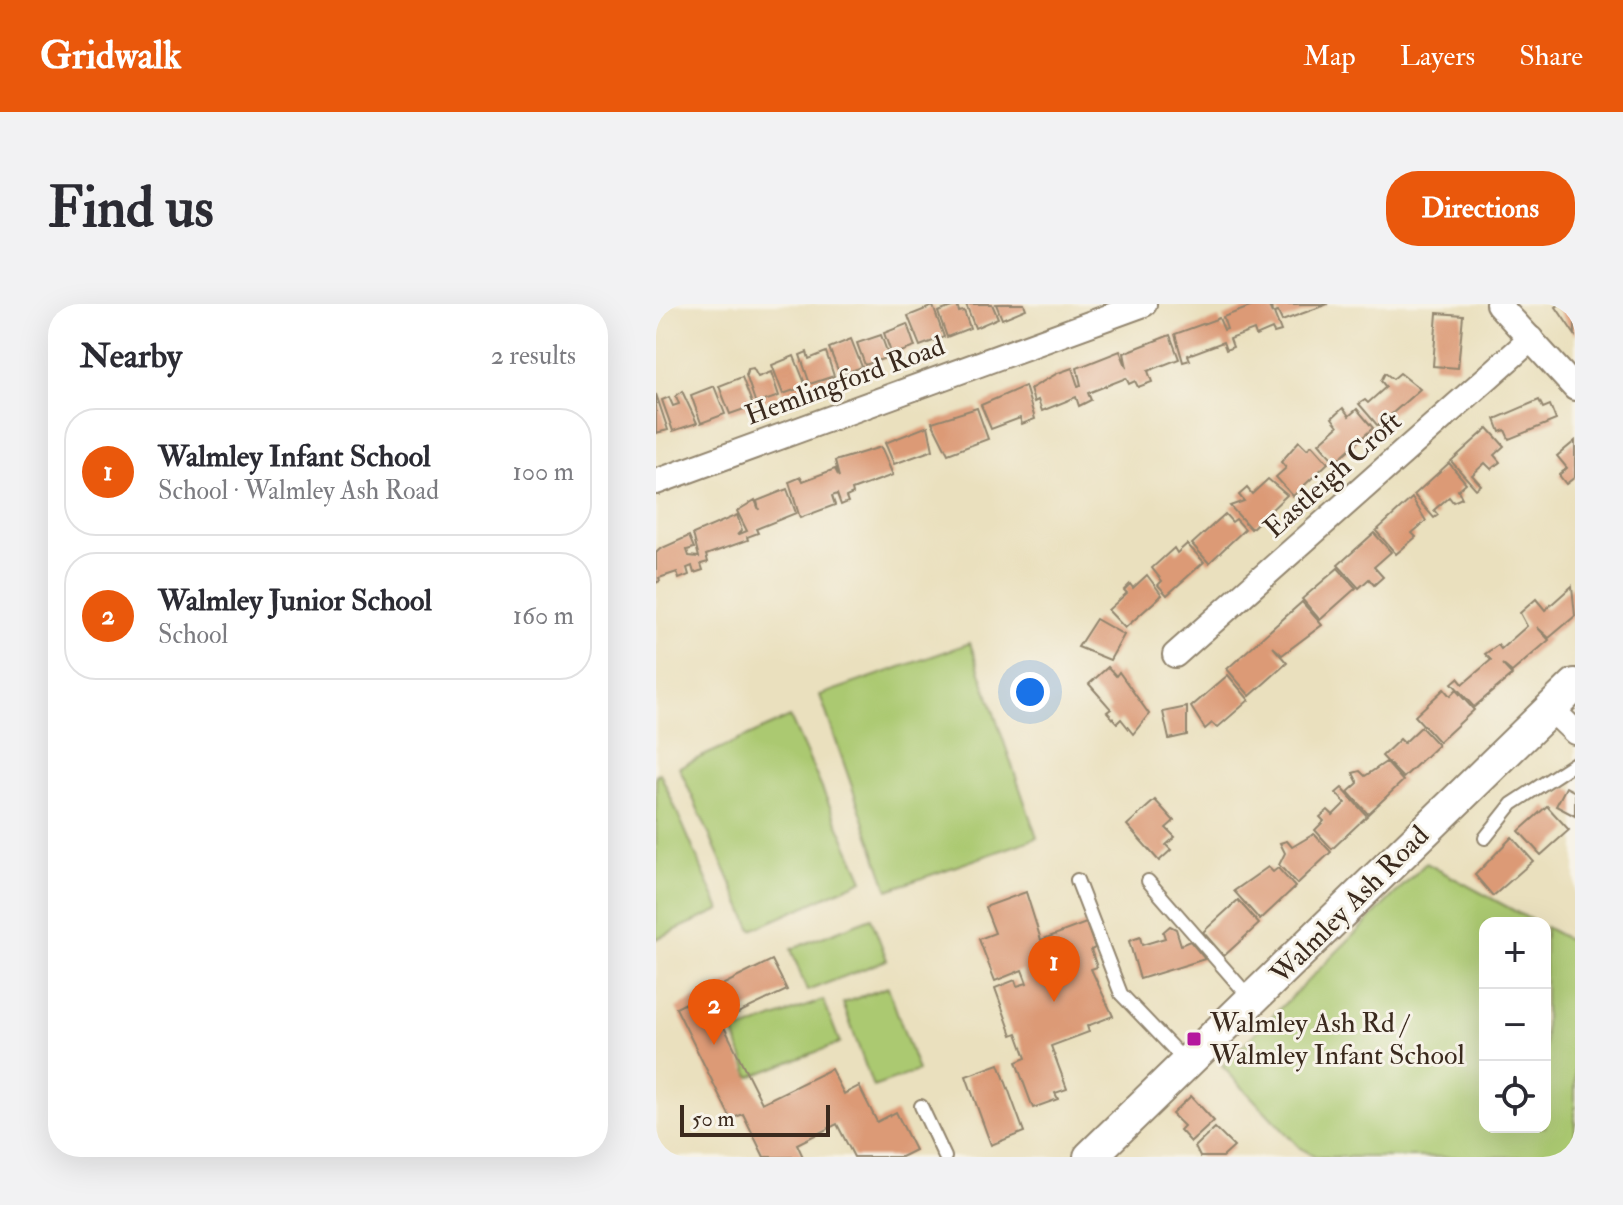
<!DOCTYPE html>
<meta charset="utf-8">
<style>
:root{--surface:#fff;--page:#f2f2f3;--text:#2b2b33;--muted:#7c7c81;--line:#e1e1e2;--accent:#ea580c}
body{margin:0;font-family:"IM FELL Double Pica",serif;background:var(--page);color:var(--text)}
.controls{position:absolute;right:24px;bottom:24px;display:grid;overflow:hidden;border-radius:16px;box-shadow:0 8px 32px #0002}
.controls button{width:72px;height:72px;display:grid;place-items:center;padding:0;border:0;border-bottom:2px solid var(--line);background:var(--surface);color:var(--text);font:40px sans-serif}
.scale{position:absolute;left:24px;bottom:20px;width:150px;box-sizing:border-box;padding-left:8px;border:4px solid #3b2a1e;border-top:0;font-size:22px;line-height:28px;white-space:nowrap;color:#3b2a1e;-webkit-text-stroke:6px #f7f3e8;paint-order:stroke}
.you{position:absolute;left:374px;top:388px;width:28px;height:28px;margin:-20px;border:6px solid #fff;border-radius:50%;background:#1a73e8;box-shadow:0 0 0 12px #1a73e833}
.badge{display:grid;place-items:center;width:52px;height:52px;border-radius:50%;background:var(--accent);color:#fff;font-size:26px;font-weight:700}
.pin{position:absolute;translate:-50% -66px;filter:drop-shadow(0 2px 4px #0008)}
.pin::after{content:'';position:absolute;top:42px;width:28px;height:24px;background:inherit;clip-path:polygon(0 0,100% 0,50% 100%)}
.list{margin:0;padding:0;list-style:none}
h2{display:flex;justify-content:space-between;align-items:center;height:104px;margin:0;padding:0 32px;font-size:34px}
h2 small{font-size:26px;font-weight:400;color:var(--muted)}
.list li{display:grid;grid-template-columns:52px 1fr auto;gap:24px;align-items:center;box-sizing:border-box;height:128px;margin:0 16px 16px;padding:0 16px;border:2px solid var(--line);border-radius:32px}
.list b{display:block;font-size:30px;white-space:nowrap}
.list p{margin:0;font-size:26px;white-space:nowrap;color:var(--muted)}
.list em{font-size:26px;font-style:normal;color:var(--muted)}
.icon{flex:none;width:44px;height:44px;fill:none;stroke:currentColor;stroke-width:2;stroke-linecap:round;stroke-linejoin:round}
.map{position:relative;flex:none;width:919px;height:853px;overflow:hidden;border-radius:32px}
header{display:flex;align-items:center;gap:48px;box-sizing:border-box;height:112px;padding:0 40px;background:var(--accent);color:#fff}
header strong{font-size:38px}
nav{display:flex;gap:44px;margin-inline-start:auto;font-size:28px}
.intro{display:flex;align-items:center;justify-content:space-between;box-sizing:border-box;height:192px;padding:0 48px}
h1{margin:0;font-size:56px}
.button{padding:20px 36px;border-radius:32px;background:var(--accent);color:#fff;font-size:28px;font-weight:700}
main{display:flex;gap:48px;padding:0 48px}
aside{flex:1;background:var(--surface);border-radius:32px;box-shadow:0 8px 32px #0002}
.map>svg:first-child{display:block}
.green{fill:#abc971;stroke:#737a48;stroke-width:2}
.building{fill:#dc9a76}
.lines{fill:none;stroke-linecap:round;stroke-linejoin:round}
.lane-casing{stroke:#92856e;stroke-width:16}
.street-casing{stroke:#92856e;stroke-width:28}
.secondary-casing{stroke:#92856e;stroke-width:36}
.lane{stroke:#fff;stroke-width:12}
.street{stroke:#fff;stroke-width:24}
.secondary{stroke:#fff;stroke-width:32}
.poi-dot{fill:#b5179e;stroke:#f7f3e8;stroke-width:3}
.labels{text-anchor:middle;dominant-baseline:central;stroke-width:6;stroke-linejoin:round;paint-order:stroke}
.street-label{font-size:28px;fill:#3b2a1e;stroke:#f7f3e8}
.poi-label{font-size:28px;fill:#3b2a1e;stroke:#f7f3e8;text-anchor:start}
</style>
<header>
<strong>Gridwalk</strong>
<nav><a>Map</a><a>Layers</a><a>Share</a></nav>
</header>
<div class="intro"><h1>Find us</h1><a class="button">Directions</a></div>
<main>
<aside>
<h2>Nearby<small>2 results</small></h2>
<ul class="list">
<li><span class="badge">1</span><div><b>Walmley Infant School</b><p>School · Walmley Ash Road</p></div><em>100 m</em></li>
<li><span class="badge">2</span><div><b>Walmley Junior School</b><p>School</p></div><em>160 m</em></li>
</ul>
</aside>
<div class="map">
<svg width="919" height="853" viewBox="0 0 919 853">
<rect width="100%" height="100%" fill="#f7f3e8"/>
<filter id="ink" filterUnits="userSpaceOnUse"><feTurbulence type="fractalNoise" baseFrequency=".0125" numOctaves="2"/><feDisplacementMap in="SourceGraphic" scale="16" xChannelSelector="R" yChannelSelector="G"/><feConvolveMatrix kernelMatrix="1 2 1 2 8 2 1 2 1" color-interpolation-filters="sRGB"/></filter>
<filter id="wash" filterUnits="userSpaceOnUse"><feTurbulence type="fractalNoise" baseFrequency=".006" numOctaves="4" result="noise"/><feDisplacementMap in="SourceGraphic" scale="32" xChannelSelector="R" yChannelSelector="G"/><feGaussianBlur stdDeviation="1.8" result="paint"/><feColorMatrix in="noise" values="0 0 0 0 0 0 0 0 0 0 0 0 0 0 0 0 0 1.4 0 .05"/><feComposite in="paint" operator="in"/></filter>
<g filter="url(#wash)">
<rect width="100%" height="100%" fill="#eae0be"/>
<g class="green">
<path d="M314,339l67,195 -149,52 -68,-195z"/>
<path d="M134,413l73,163 -111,50 -73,-163z"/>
<path d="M4,469l60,137 -64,29v-164z"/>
<path d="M770,559l111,60h-52v204h60v-200l30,16v214h-258l-17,-9 -78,-82z"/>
<path d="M215,614l16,42 -80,31 -16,-42z"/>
<path d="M232,683l30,84 -45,16 -30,-84z"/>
<path d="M167,696l17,43 -90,34 -16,-44z"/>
</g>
<g id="blocks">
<g class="building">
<path d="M310,0h26l6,14 -23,10z"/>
<path d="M340,0h28l2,5 -24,10z"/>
<path d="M602,0h10l4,9 -1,-9h57l-46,17 -4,-9 -4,1 7,18 -7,2 -2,-4 -16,7 -2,-6 -24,9 3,8 -7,3 -3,-8 -35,13 2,5 -7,2 -8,-28 44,-16 5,12 3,-1 -4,-12z"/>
<path d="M904,0h15v31l-19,-28z"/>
<path d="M301,1l2,7 5,-1 6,17 -23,9 -9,-25z"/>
<path d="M277,2l11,31 -24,9 -12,-30z"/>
<path d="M781,9l26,2 -5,53 -25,-2z"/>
<path d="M251,20l8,23 -23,8 -8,-22z"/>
<path d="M225,31l8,22 -24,8 -8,-22z"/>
<path d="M514,31l9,24 -31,12 4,11 -14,5 -3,-6 -6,3 -3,-6 -38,15 3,7 -12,6 -3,-9 -34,14 -4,-11 -4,2 -4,-13 28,-16 14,-5 6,18 3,-1 -4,-17 43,-17 7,17 -3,-15z"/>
<path d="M195,35l11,28 -22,8 -11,-27z"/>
<path d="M151,48l2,7 17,-7 8,24 -24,8 -10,-29z"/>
<path d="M138,52l12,30 -23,8 -11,-29z"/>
<path d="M97,64l5,9 13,-5 8,24 -23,8 -10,-29 2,-6z"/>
<path d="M729,69l8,6 7,-6 20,16 -42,37 -19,-22 6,-4 3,3 18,-16 -5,-6z"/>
<path d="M86,73l11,29 -23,8 -11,-28z"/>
<path d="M58,82l11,28 -24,9 -10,-28z"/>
<path d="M369,82l10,33 -13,5 -2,-6 -29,11 -10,-24z"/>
<path d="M26,87l15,32 -24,8 -11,-31 7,-3 4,9 6,-2 -3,-8z"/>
<path d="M0,90l12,36 -12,3z"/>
<path d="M883,96l4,8 7,-3 6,15 -47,19 -4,-9 -5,2 -5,-13z"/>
<path d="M321,104l11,31 -40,15 -16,-32z"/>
<path d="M687,104l6,8 8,-7 16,19 -38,34 -16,-19 19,-17 -6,-8z"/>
<path d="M272,122l5,24 -39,14 -9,-21z"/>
<path d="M832,124l16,18 -10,9 6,7 -9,7 -6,-6 -13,12 9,10 -5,4 -25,-28z"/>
<path d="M643,137l8,8 5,-4 16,18 -35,33 -17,-19 10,-9 -5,-6z"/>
<path d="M919,137v36l-9,7 -7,-9 8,-7 -10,-12z"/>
<path d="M225,143l12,28 -41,15 1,4 -7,3 2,5 -7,3 -4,-11 -5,2 3,9 -35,13 -11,-36 12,-5 2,4 32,-12 4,8 -4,-16z"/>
<path d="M793,159l17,20 -8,7 4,8 -9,4 -4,-5 -15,13 4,5 -4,3 -20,-23z"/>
<path d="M612,175l19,16 -36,34 -21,-23 14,-5 -5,-6 8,-7 5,6z"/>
<path d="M131,185l9,24 -40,16 2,4 -11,4 1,3 -42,15 2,7 -7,2 2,6 -9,3 -2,-7 -5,2 2,7 -10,4 -2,-7 -18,6 1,3 -4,2v-30l4,-4 29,-13 5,12 -7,2 2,6 10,1 -6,-23 44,-19 5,15 -5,5 10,-4 -10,-20 18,-11 4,10 -2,-9z"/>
<path d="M756,194l14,23 -14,12 4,4 -20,17 -20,-23z"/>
<path d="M569,210l7,8 4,-3 9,10 -36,34 -17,-19z"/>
<path d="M718,229l17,19 -17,15 9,10 -9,8 -5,-6 -10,9 -21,-23z"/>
<path d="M531,240l17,18 -37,33 -9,-10 4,-4 -10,-13 22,-20 3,5z"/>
<path d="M682,264l18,20 -36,32 -18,-21z"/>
<path d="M491,271l15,20 -37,33 -17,-18 19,-17 -3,-3 6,-6 3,4z"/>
<path d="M916,282l3,30 -26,22 -12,-11 12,13 -37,32 -10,-8 10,11 -38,32 -22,-24 6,-5 5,6 28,-24 -6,-6 13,-9 3,4 26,-23 -7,-13 16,-14 9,11z"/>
<path d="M646,298l20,23 -40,30 -9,-8 14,16 -37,33 -23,-27z"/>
<path d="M440,315l28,16 -14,25 -32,-13z"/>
<path d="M452,363l8,9 3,-4 30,42 -16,20 -12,-15 -4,4 -10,-11 4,-3 -22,-25z"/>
<path d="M572,371l21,25 -32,28 -5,-5 -7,6 -14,-22z"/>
<path d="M788,385l6,7 6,-6 18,20 -35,32 -24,-26z"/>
<path d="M531,403v28l-18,4 -6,-27z"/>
<path d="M765,423l17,18 -35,33 -21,-22 18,-17 4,4z"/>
<path d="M730,458l17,19 -35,33 -20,-22 10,-9 -5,-10 7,-2 5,5z"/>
<path d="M910,483l9,5v24l-19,-10z"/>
<path d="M686,484l25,28 -35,33 -17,-19 9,-9 -4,-4 8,-7 5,5 12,-12 -9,-10z"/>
<path d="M499,496l19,21 -8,7 9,9 -9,8 5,5 -12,11 -32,-36z"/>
<path d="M891,502l22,24 -28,25 -22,-24z"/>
<path d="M658,530l17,18 -34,32 -18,-19 6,-12 -5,-10 7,-2 5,6z"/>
<path d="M856,533l21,24 -40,35 -18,-21z"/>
<path d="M612,563l5,5 5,-4 17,19 -35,33 -26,-29z"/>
<path d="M370,588l15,48 45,-17 9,25 -4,2 6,17 -6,2 22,47 -26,10 2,6 -38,14 16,43 -12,4 3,6 -25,9 -17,-46 10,-4 -9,-25 -5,2 -17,-47 20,-8 2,6 10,-3 -5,-13 -27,11 -16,-42 16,-6 -10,-26z"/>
<path d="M582,596l21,24 -35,32 -21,-24z"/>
<path d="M514,622l6,3 5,16 9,-4 15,18 -65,20 -11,-38 11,-4 2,8 23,-7 -2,-6z"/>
<path d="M116,656l15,30 -66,31 41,82 69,-34 13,25 15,-8 18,36 19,-10 19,38 -14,7h-47l-17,-33 -40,20 6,13h-39l-21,-43 -12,5 -55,-111z"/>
<path d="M343,760l25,68 -33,13 -25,-69z"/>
<path d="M535,792l23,25 -23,21 -11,-12 4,-4 -12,-12z"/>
<path d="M559,824l19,19 -11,10h-23l-5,-10z"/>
</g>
</g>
</g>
<g filter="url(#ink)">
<use href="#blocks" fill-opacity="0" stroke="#92856e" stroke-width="2"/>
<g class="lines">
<g class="lane-casing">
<g id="lane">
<path d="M829,534l27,-34 63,-41"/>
<path d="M421,576l44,114 65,68"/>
<path d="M492,577l103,118"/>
<path d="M265,802l24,51"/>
</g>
</g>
<g class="street-casing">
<g id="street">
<path d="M842,0l77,84"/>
<path d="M0,178l488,-178"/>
<path d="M519,351l356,-316"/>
<path d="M894,404l25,24"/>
</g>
</g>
<g class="secondary-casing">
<path id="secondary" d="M434,853l485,-472"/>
</g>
<use href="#lane" class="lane"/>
<use href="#street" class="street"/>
<use href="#secondary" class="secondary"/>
</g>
</g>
<rect class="poi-dot" x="530" y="727" width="16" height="16" rx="4"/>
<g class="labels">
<g class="street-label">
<text transform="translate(189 77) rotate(-20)">Hemlingford Road</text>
<text transform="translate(677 171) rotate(-42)">Eastleigh Croft</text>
<text transform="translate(694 601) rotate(-45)">Walmley Ash Road</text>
</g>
<g class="poi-label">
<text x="554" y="719">Walmley Ash Rd /<tspan x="554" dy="32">Walmley Infant School</tspan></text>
</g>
</g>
</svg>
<div class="controls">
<button>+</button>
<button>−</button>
<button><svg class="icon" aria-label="locate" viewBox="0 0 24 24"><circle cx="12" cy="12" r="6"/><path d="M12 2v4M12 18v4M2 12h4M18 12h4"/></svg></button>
</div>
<div class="scale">50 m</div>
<div class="you"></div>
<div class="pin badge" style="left:398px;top:698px">1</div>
<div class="pin badge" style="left:58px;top:741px">2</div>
</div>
</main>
